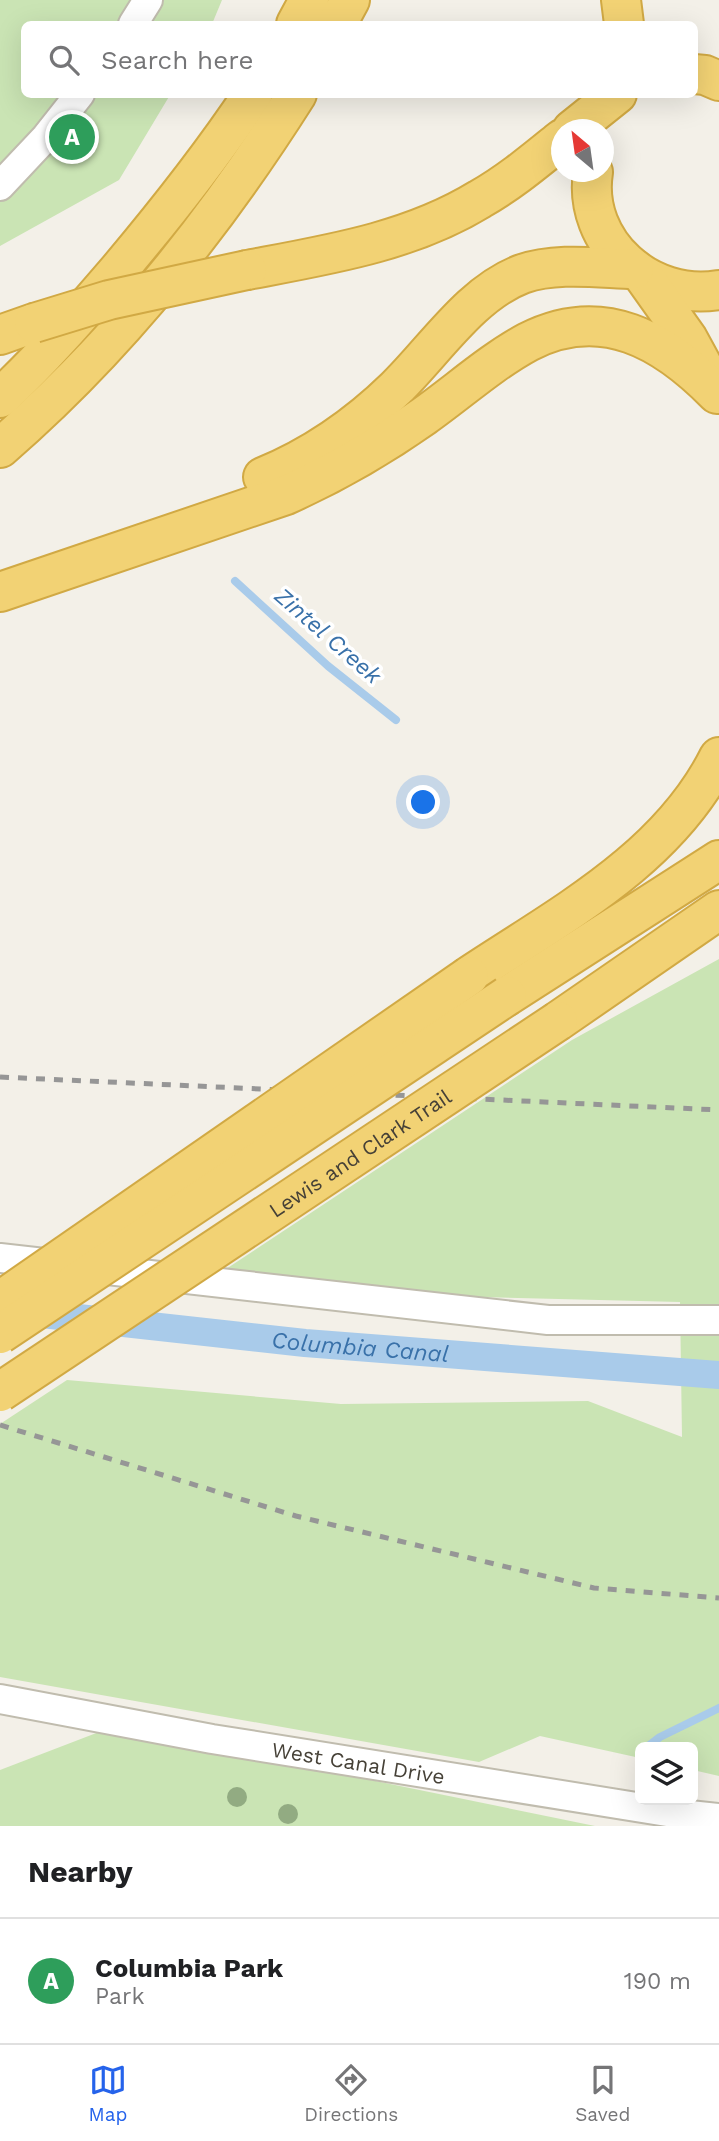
<!DOCTYPE html>
<style>
:root{--surface:#fff;--page:#f6f6f6;--text:#202124;--muted:#757577;--line:#e0e0e0;--accent:#2563eb}
body{margin:0;font-family:"Work Sans",sans-serif;background:var(--page);color:var(--text)}
.controls{position:absolute;right:21px;bottom:21px;display:grid;overflow:hidden;border-radius:10px;box-shadow:0 7px 28px #0002}
.controls button{width:63px;height:63px;display:grid;place-items:center;padding:0;border:0;border-bottom:2px solid var(--line);background:var(--surface);color:var(--text);font:35px sans-serif}
.compass{position:absolute;left:551px;top:119px;width:63px;height:63px;border-radius:50%;background:var(--surface);box-shadow:0 7px 28px #0002;rotate:331deg}
.you{position:absolute;left:424px;top:803px;width:24px;height:24px;margin:-18px;border:5px solid #fff;border-radius:50%;background:#1a73e8;box-shadow:0 0 0 10px #1a73e833}
.badge{display:grid;place-items:center;width:46px;height:46px;border-radius:50%;background:var(--accent);color:#fff;font-size:23px;font-weight:700}
.pin{position:absolute;translate:-50% -50%;border:4px solid #fff;box-shadow:0 2px 7px #0006}
.list{margin:0;padding:0;list-style:none}
h2{display:flex;justify-content:space-between;align-items:center;height:91px;margin:0;padding:0 28px;font-size:30px}
h2 small{font-size:23px;font-weight:400;color:var(--muted)}
.list li{display:grid;grid-template-columns:46px 1fr auto;gap:21px;align-items:center;box-sizing:border-box;height:126px;padding:0 28px;border-top:2px solid var(--line)}
.list b{display:block;font-size:26px;white-space:nowrap}
.list p{margin:0;font-size:23px;white-space:nowrap;color:var(--muted)}
.list em{font-size:23px;font-style:normal;color:var(--muted)}
.icon{flex:none;width:38px;height:38px;fill:none;stroke:currentColor;stroke-width:2;stroke-linecap:round;stroke-linejoin:round}
.map{position:relative;flex:none;width:719px;height:1826px;overflow:hidden}
.search{position:absolute;background:var(--surface);box-shadow:0 7px 28px #0002;left:21px;right:21px;top:21px;height:77px;display:flex;align-items:center;gap:18px;box-sizing:border-box;padding:0 24px;border-radius:10px;color:var(--muted);font-size:26px}
.sheet{height:217px;background:var(--surface)}
nav{display:flex;justify-content:space-around;align-items:center;box-sizing:border-box;height:98px;border-top:2px solid var(--line);background:var(--surface);font-size:19px;color:var(--muted)}
nav a{display:grid;justify-items:center;gap:4px}
nav .on{color:var(--accent)}
.map>svg:first-child{display:block}
.green{fill:#cae4b4}
.lines{fill:none;stroke-linecap:round;stroke-linejoin:round}
.stream{stroke:#a9cbea;stroke-width:8}
.canal{stroke:#a9cbea;stroke-width:28}
.minor-casing{stroke:#c0bcae;stroke-width:32}
.highway-casing{stroke:#d1a944;stroke-width:42}
.minor{stroke:#fff;stroke-width:28}
.highway{stroke:#f2d274;stroke-width:38}
.rail{stroke:#969696;stroke-width:5;stroke-dasharray:9 9;stroke-linecap:butt}
.highway-bridge-casing{stroke:#d1a944;stroke-width:42;stroke-linecap:butt}
.highway-bridge{stroke:#f2d274;stroke-width:38}
.tree{fill:#92ab82}
.labels{text-anchor:middle;dominant-baseline:central;stroke-width:7;stroke-linejoin:round;paint-order:stroke}
.street-label{font-size:21px;fill:#464137;stroke:#fff}
.water-label{font-size:23px;font-style:italic;fill:#3971a9;stroke:#fff}
</style>
<div class="map">
<svg width="719" height="1826" viewBox="0 0 719 1826">
<rect width="100%" height="100%" fill="#f3f0e8"/>
<g class="green">
<path d="M0,0h222l-10,24h-188v70l146,1 -51,85 -119,66z"/>
<path d="M719,959v817l-26,-6v-23h-53v11l-100,-22 -61,26 -479,-85v-253l67,-44 274,24 247,-3 94,36 -2,-135 -322,-8 -138,-21 352,-233z"/>
<path d="M112,1727l483,99h-595v-56z"/>
</g>
<g class="lines">
<g class="stream">
<path d="M235,581l93,85 68,54"/>
<path d="M647,1747l13,-10 59,-29"/>
</g>
<path class="canal" id="s1" d="M24,1312l281,31 414,32"/>
<g class="minor-casing">
<g id="minor">
<path d="M133,24l15,-24"/>
<path d="M0,186l46,-49 34,-43"/>
<path d="M0,1258l548,62h171"/>
<path id="s2" d="M0,1699l212,40 468,75 39,4"/>
</g>
</g>
<g class="highway-casing">
<g id="highway">
<path d="M621,0l3,24"/>
<path d="M296,24l13,-24"/>
<path d="M337,24l13,-24"/>
<path d="M694,74l11,1 14,6"/>
<path d="M572,130l45,-36"/>
<path d="M593,172c-11,71 57,130 126,118"/>
<path d="M247,270c80,-15 163,-28 233,-71 30,-17 56,-39 82,-60"/>
<path d="M644,277l44,62 18,33"/>
<path d="M0,335l34,-12"/>
<path d="M0,398c42,-39 79,-82 116,-125 49,-58 95,-116 137,-179"/>
<path d="M0,448c117,-101 214,-223 297,-354"/>
<path d="M263,477c51,-21 94,-51 133,-89 38,-37 75,-95 126,-114 34,-12 76,-6 112,-5"/>
<path d="M0,592l286,-97c49,-22 94,-48 138,-79 34,-24 67,-54 104,-74 74,-38 136,-2 189,52"/>
<path d="M469,976c92,-61 199,-117 250,-219"/>
<path d="M507,996l212,-136"/>
<path d="M558,1021l161,-111"/>
</g>
</g>
<use href="#minor" class="minor"/>
<use href="#highway" class="highway"/>
<g class="rail">
<path d="M0,1077l719,33"/>
<path d="M0,1425l296,91 298,72 125,10"/>
</g>
<g class="highway-bridge-casing">
<g id="highway-bridge">
<path d="M34,323l75,-23 138,-30"/>
<path d="M0,1301l469,-325"/>
<path d="M0,1334l507,-338"/>
<path id="s3" d="M0,1392l558,-371"/>
</g>
</g>
<use href="#highway-bridge" class="highway-bridge"/>
</g>
<g class="tree">
<circle cx="237" cy="1797" r="10"/>
<circle cx="288" cy="1814" r="10"/>
</g>
<g class="labels">
<g class="street-label">
<text stroke="none"><textPath href="#s3" startOffset="432">Lewis and Clark Trail</textPath></text>
<text stroke="none"><textPath href="#s2" startOffset="364">West Canal Drive</textPath></text>
</g>
<g class="water-label">
<text transform="translate(328 636) rotate(41)">Zintel Creek</text>
<text stroke="none"><textPath href="#s1" startOffset="338">Columbia Canal</textPath></text>
</g>
</g>
</svg>
<div class="controls">
<button><svg class="icon" aria-label="layers" viewBox="0 0 24 24"><path d="M12 4l9 5-9 5-9-5zM3 14l9 5 9-5"/></svg></button>
</div>
<svg class="compass" viewBox="-18 -18 36 36"><path d="M0-13l5 13h-10z" fill="#e53935"/><path d="M0 13l5-13h-10z" fill="#757577"/></svg>
<div class="you"></div>
<div class="pin badge" style="left:72px;top:137px;background:#2e9e5b">A</div>
<div class="search"><svg class="icon" aria-label="search" viewBox="0 0 24 24"><circle cx="10" cy="10" r="6"/><path d="M15 15l6 6"/></svg>Search here</div>
</div>
<section class="sheet">
<h2>Nearby<small></small></h2>
<ul class="list">
<li><span class="badge" style="background:#2e9e5b">A</span><div><b>Columbia Park</b><p>Park</p></div><em>190 m</em></li>
</ul>
</section>
<nav>
<a class="on"><svg class="icon" aria-label="map" viewBox="0 0 24 24"><path d="M3 6l6-2 6 2 6-2v14l-6 2-6-2-6 2zM9 4v14M15 6v14"/></svg>Map</a>
<a><svg class="icon" aria-label="directions" viewBox="0 0 24 24"><path d="M12 3l9 9-9 9-9-9zM9 14v-3h6M13 9l2 2-2 2"/></svg>Directions</a>
<a><svg class="icon" aria-label="saved" viewBox="0 0 24 24"><path d="M7 4h10v16l-5-4-5 4z"/></svg>Saved</a>
</nav>
